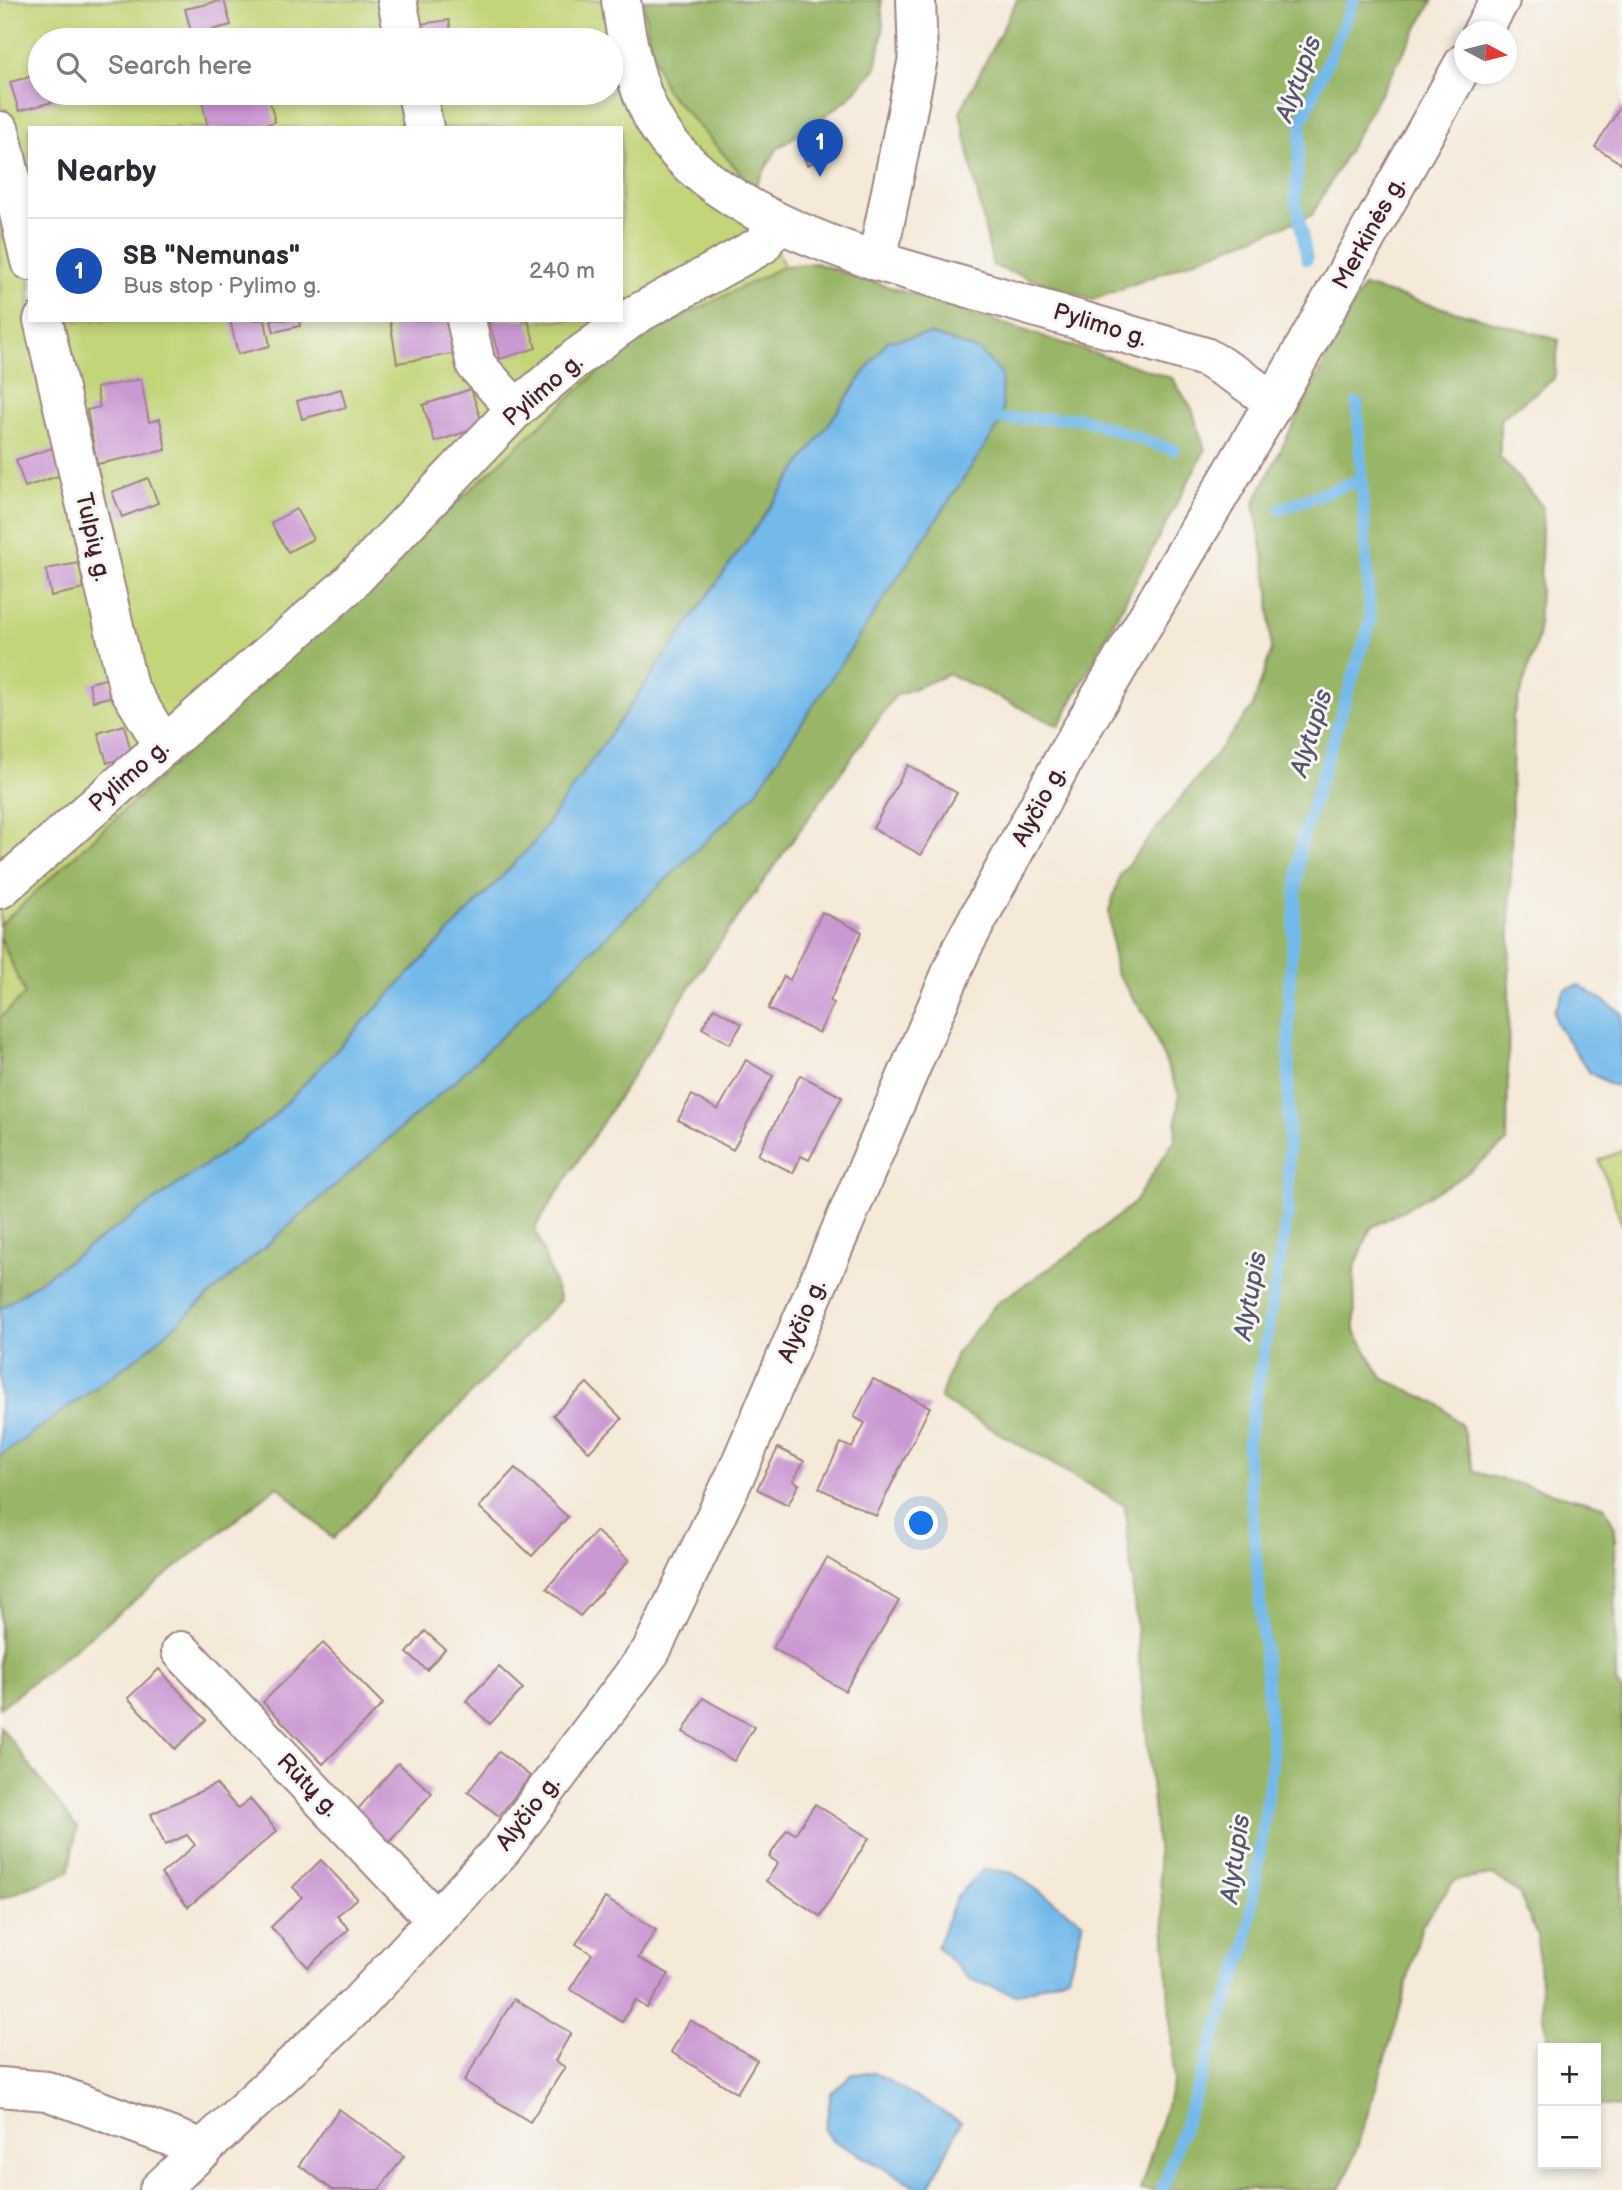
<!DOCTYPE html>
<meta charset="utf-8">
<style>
:root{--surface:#fff;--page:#f2f2f3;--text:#2b2b33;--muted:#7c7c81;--line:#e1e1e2;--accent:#2563eb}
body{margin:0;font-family:"Balsamiq Sans",sans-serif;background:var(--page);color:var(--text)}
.controls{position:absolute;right:21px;bottom:21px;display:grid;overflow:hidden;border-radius:0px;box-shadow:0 4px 10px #0003}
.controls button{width:63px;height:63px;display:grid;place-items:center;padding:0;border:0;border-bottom:2px solid var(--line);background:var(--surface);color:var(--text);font:35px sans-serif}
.compass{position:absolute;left:1454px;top:21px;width:63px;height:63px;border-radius:50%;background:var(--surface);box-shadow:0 4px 10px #0003;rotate:97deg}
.you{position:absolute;left:922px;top:1524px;width:24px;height:24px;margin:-18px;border:5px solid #fff;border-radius:50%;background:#1a73e8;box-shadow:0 0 0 10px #1a73e833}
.badge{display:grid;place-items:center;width:46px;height:46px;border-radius:50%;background:var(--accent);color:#fff;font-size:23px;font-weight:700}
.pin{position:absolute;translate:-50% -58px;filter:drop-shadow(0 2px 4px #0008)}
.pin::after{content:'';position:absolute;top:37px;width:24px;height:21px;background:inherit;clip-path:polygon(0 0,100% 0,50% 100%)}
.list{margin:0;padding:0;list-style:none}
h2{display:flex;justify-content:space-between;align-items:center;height:91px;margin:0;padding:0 28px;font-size:30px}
h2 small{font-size:23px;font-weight:400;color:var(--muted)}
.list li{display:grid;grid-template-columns:46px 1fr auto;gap:21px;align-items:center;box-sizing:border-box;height:105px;padding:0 28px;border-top:2px solid var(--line)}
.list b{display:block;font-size:26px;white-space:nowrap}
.list p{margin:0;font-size:23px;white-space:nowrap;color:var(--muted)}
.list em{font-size:23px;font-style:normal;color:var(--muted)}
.icon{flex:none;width:38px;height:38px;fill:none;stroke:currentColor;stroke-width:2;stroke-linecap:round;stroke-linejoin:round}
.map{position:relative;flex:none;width:1622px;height:2190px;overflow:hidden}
.search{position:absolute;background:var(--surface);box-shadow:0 4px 10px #0003;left:28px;top:28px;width:595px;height:77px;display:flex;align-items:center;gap:18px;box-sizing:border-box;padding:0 24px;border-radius:38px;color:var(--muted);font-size:26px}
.panel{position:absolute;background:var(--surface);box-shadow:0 4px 10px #0003;left:28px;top:126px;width:595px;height:196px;border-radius:0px}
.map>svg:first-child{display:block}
.green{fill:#c2d578;stroke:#867a52;stroke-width:2;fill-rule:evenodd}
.forest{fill:#99b668;stroke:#726a4a;stroke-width:2}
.water{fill:#73b9ea;stroke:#5e6c8a;stroke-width:2}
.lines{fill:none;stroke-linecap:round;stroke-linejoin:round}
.stream{stroke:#73b9ea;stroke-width:12}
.building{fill:#ca98d3}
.minor-casing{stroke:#a08482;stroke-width:42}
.minor{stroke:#fff;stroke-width:38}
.labels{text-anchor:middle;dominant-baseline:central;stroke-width:6;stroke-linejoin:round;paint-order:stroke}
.street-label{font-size:24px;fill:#4a1f2b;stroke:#f6f6f2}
.water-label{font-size:26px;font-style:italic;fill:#58556e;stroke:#f6f6f2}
</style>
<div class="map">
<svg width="1622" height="2190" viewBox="0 0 1622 2190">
<rect width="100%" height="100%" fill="#f6f6f2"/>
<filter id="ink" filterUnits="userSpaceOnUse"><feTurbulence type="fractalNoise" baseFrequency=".0143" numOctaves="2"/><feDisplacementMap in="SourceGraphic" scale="14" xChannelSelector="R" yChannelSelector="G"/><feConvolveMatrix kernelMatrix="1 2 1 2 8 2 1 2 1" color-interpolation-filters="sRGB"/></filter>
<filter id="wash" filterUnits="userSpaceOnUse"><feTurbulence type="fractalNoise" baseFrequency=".00686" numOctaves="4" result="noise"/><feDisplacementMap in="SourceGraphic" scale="28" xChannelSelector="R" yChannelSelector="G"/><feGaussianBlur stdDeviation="1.57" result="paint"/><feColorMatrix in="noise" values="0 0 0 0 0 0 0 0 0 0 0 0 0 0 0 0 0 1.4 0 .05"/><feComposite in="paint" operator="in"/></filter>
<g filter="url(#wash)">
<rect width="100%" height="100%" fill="#f5e9d8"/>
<g class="green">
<path d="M0,0h643l8,50 15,40 88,98 30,78 -156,78 -628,581zM40,40h571v53h-571zM30,128h591v192h-591z"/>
<path d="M0,937l25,57 -25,24z"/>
<path d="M1622,1151v74l-23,-65z"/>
</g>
<g class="forest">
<path d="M643,0h238l2,29 -7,40 -30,32 -69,48 -23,39 -88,-98 -15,-40z"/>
<path d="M1017,0h416l-121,215 -219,85 -100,-34 -33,-154z"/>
<path d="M815,263l357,115 20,31 13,41 -146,276 -110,-52 -54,22 -200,282 -160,250 25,72 -227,239 -55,-53 -278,222v-252l142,-102 315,-275 430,-738 -354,503 -263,276 -270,189v-291l25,-24 -25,-58v-11l628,-581 156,-78z"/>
<path d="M1363,286l196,54 -5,39 -54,40v38l43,50 -5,131 -25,78 -6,426 -48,37 -88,49 -17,41 1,62 27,47 58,27 22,21 12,46 130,34 11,21 1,156 6,8v416l-26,-2v-57h-45l-8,-30 -6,-83 -18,-42 -25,-18 -39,5 -33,45 -25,96 -46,145 -11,24h-200l34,-110 -10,-159 -39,-415 -185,-107 15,-44 41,-51 70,-47 67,-53 42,-65 4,-45 -31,-74 -33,-49 -6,-60 11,-36 132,-167 19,-56 -2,-64 -15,-85z"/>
<path d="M0,1726l77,102 -8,44 -69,27z"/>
</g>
<g class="water">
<path d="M930,334l50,17 21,22 2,46 -249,376 -297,284 -315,275 -142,102v-147l270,-189 263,-276 354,-503z"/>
<path d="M1579,985l43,28v73l-10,-1 -22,-12 -34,-50 -2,-12 11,-22z"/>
<path d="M984,1869l29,4 70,49 -15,54 -52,19 -47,-16 -32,-32 20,-51z"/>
<path d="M875,2073l86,49 -33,68h-5l-91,-50 -7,-10 6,-37 21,-19z"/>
</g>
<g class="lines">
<g class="stream">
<path d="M1307,259l-12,-62 7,-76 52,-121"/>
<path d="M1003,419l76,-1 94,32"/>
<path d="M1280,509l82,-30"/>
<path d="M1162,2190l84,-243 27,-190 -26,-309 41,-237 1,-224 11,-141 70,-224 -13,-219"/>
</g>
</g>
<g id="blocks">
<g class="building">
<path d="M224,0l7,25 -39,10 -7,-26z"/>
<path d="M449,20l3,20h-38l-2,-15z"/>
<path d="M272,32l2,8h-33v-1z"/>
<path d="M40,74v19h18l2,7 -41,11 -9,-29z"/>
<path d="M200,93h68l7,29 -24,6h-43z"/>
<path d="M1622,104v60l-27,-17z"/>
<path d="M829,141l5,14 -27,10 -6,-14z"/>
<path d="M230,320h35l5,26 -32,8z"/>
<path d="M271,320h28l1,6 -26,6z"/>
<path d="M390,320h62l6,33 -61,10z"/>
<path d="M494,320h34l8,28 -36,11 -11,-37z"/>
<path d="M141,379l8,43 11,-3 6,31 -69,14 -10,-54 13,-3 -4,-19z"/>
<path d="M341,389l5,18 -44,12 -5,-18z"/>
<path d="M471,389l12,37 -48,16 -12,-37z"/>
<path d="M52,448l9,27 -36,12 -9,-27z"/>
<path d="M148,478l10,25 -36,14 -10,-25z"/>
<path d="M296,509l17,30 -25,13 -17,-29z"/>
<path d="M79,563l5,26 -33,7 -5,-27z"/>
<path d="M109,678l5,18 -21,5 -4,-18z"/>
<path d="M124,725l8,30 -25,8 -9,-30z"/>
<path d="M908,765l49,28 -36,62 -48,-27z"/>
<path d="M822,912l40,20 -32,69 4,2 -15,30 -51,-24 16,-33 6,4z"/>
<path d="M714,1008l28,16 -12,20 -28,-16z"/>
<path d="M746,1060l27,16 -40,74 -55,-30 14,-25 26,15z"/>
<path d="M800,1075l42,22 -33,63 -8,-4 -8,17 -35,-18z"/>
<path d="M873,1379l57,28 -54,109 -57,-28 22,-45 11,5 13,-25 -11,-6z"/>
<path d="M587,1383l35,36 -33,33 -36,-37z"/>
<path d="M778,1448l26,13 -11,20 6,3 -11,21 -31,-16z"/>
<path d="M515,1468l53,49 -36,39 -53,-49z"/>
<path d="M596,1531l33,29 -49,56 -33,-28z"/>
<path d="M827,1558l72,43 -54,90 -72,-43z"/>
<path d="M425,1631l20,18 -18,21 -20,-17z"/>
<path d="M323,1643l60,61 -60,60 -60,-62z"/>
<path d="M499,1667l24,22 -33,35 -24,-23z"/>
<path d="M159,1669l47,51 -31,29 -47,-51z"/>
<path d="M703,1698l51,29 -20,34 -51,-29z"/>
<path d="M499,1752l31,24 -31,40 -31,-24z"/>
<path d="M398,1763l34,30 -46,53 -34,-30z"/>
<path d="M216,1784l22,25 12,-10 27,32 -89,76 -27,-33 34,-29 -8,-10 -22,10 -14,-31z"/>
<path d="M815,1804l54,34 -49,78 -54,-35 12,-18 -9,-6 18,-28 8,5z"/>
<path d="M321,1860l36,38 -20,18 12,13 -41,38 -37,-40 31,-30 -9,-10z"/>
<path d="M605,1898l51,32 -18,28 31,16 -22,34 -12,-8 -13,22 -52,-33 22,-35 -16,-10z"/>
<path d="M514,1999l57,34 -16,28 10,6 -35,55 -66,-41z"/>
<path d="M690,2020l67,40 -20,33 -66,-41z"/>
<path d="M339,2109l65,47 -25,34h-46l-34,-25z"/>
</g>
</g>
</g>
<g filter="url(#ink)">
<use href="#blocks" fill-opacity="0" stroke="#a08482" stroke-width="2"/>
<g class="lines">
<g class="minor-casing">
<g id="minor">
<path d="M397,0l8,40"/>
<path d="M621,0c5,40 13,82 32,118 40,75 148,118 224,143l328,96 34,20 35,25"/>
<path d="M1482,32l18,-32"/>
<path d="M417,93l7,35"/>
<path d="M0,131l30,130"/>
<path d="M877,261l41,-203 -2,-58"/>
<path d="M43,320l85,367 36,59"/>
<path d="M466,320l10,45 40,44"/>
<path d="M0,889l347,-303 169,-177 59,-50 62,-45 125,-69 14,-22"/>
<path d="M181,1651l255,269"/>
<path d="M0,2087l47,4 157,58"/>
<path d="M159,2190l200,-187 144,-155 148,-197 86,-179 225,-524 102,-189 210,-357 190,-339"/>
</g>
</g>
<use href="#minor" class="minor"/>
</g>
</g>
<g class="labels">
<g class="street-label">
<text transform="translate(1369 233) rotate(-61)">Merkinės g.</text>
<text transform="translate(1100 325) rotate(17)">Pylimo g.</text>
<text transform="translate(543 390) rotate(-41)">Pylimo g.</text>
<text transform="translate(93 537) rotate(77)">Tulpių g.</text>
<text transform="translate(129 776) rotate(-41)">Pylimo g.</text>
<text transform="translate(1039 806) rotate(-62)">Alyčio g.</text>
<text transform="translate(802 1321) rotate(-67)">Alyčio g.</text>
<text transform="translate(308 1785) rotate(46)">Rūtų g.</text>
<text transform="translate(528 1813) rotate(-52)">Alyčio g.</text>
</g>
<g class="water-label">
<text transform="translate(1299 79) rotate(-70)">Alytupis</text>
<text transform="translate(1312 733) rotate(-73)">Alytupis</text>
<text transform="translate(1251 1296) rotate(-80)">Alytupis</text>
<text transform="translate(1236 1859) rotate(-82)">Alytupis</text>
</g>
</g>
</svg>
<div class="controls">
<button>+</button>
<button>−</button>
</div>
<svg class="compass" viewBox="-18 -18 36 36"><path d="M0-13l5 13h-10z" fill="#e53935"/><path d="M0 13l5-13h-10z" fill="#7c7c81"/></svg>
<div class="you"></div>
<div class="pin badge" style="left:820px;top:177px;background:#1a4fb4">1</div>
<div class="search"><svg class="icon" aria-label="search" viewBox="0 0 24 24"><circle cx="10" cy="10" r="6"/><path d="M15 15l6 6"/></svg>Search here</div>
<section class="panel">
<h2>Nearby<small></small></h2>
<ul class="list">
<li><span class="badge" style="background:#1a4fb4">1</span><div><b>SB &quot;Nemunas&quot;</b><p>Bus stop · Pylimo g.</p></div><em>240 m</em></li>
</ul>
</section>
</div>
